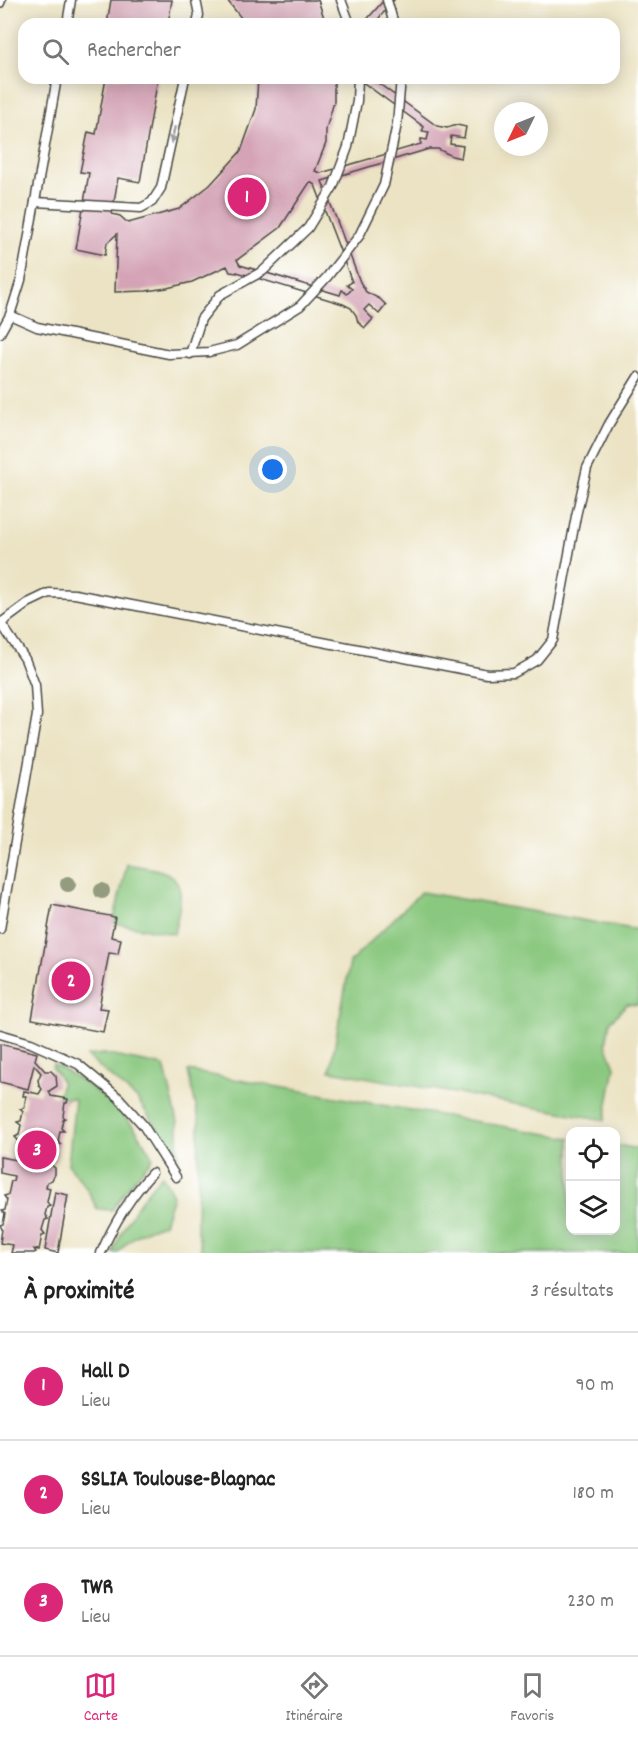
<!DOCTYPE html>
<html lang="fr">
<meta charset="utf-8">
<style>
:root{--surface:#fff;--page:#f2f2f2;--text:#222;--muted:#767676;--line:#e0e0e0;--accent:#db2777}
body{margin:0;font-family:Dekko,sans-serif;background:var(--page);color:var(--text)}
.controls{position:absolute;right:18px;bottom:18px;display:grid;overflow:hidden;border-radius:12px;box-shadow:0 3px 15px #0003}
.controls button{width:54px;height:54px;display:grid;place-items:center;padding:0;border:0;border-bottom:2px solid var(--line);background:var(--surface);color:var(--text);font:30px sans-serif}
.compass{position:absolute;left:494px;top:102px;width:54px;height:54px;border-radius:50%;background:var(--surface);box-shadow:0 3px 15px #0003;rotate:227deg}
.you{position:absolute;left:273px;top:470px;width:21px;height:21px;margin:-15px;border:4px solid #fff;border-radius:50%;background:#1a73e8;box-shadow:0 0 0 9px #1a73e833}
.badge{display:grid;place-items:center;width:39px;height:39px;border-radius:50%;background:var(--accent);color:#fff;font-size:20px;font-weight:700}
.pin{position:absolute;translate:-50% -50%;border:3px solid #fff;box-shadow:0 2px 6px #0006}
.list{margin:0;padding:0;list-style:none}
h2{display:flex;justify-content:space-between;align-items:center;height:78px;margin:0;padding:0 24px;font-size:26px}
h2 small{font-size:20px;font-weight:400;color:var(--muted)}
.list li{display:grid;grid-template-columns:39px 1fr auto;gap:18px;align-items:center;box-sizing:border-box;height:108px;padding:0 24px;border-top:2px solid var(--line)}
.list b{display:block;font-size:22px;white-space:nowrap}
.list p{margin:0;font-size:20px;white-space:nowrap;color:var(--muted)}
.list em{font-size:20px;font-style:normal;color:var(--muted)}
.icon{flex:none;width:33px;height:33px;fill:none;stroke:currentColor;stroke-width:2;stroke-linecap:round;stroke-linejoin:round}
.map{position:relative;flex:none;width:638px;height:1253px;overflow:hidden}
.search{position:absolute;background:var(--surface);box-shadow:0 3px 15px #0003;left:18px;right:18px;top:18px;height:66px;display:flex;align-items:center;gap:15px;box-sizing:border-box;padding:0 21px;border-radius:18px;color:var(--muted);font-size:22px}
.sheet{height:402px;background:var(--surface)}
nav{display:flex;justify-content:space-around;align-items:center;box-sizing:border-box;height:84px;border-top:2px solid var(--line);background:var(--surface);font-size:16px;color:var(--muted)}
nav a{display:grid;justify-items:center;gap:3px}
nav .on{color:var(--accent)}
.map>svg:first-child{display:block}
.green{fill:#8ac87f;stroke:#5a7a55;stroke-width:1.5}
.building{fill:#d4a4b6;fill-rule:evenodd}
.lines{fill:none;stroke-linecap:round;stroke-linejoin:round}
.lane-casing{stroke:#484742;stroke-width:11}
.lane{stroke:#fff;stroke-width:8}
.tree{fill:#949c7f}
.oneway{fill:#a0a0a0}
</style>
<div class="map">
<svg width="638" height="1253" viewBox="0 0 638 1253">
<rect width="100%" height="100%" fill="#fff"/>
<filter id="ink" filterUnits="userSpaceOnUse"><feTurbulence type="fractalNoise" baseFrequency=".0167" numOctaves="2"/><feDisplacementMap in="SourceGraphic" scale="12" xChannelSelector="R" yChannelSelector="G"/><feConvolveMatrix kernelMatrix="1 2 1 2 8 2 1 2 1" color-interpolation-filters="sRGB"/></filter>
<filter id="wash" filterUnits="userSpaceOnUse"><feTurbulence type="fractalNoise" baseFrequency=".008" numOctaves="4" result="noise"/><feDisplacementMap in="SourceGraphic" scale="24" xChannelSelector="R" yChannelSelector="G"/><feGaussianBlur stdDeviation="1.35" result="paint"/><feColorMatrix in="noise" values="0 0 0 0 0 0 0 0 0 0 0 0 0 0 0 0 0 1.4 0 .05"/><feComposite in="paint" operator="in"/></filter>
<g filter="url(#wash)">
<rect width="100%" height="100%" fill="#ebe3c3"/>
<g class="green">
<path d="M127,864c12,3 26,3 37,8 26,9 14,42 10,62l-61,-11z"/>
<path d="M421,892l217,38v75l-11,-1 -17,18 -4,22 9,23 -10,53 -275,-49 20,-109z"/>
<path d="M103,1054l61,12 14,56v37l-40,-59 -52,-44z"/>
<path d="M53,1064c30,16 61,38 83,66 6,9 11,18 17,28l-24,28 -17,24 -15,-1 -10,-20 -19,-25 7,-65 -17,-2c5,-15 5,-17 -6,-29z"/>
<path d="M188,1071l382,67v92h46v-85l22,4v104h-436l-5,-23 2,-110z"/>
<path d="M162,1175l11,20 -9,29c-20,6 -33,12 -46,29h-5c11,-30 27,-55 49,-78z"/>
</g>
<g id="blocks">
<g class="building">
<path d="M111,0h61l-4,24h-61z"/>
<path d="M227,0h91l8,24h-83l-1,-5z"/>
<path d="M384,0h10l-20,24h-11z"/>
<path d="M106,78h52l-18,104 -22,-4 -6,36 8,2 8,7 51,-14 31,-24 31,-34 15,-42 2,-31h76v24l-8,27v14l-11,28 6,2 100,-29v-5l6,1 2,-8 -7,-1 2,-4 -67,-49h14l66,48 10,2 10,-3 9,2 -2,11 -13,-2 -1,8 13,2 -2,12 -9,-2 -14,-7h-9l-107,32 38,101 6,10 14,7 6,6 -7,9 -10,-9 -5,5 9,9 -8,9 -7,-6 -2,-7 -5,-7 -8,-4 -106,-32v1l-7,-1 -3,-6 -35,16 -25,6 -21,3 -31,1 2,-58 -10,9 -2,12 -29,-6 13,-76 -9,-1 8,-40 8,2zM310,182l5,3 37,97 -5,3 5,4 -5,5 -5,-4 -2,5 -100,-30 -3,-5 43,-32z"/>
<path d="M52,905l63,12 -4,20 10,2 -3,15 -9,-1 -10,55 9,1 -5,23 -71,-13z"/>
<path d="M0,1044l37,9 -2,7 10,11h6l5,5 1,10 -8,5 2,5 17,3 -1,4h-2l-2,13 2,2 -2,1 -2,9 3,3h-4l-2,11 3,2 -3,2 -3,15 -4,-1 -1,4 5,4v6l-3,6 -5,2 -1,5 4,1 -3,14 3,4 -3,1 -2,8 3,4 -3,1 -3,10 3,4 -3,1 -3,15 -5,-1 2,3 -2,1h-23l2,-8 -13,-2 2,-14 -2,-4 3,-1 2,-10 -3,-3 3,-1 2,-10 -3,-4 4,-1 3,-14h2l1,-5 -14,-3v-16l17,3 1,-5 -3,-1 3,-14 -3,-3 4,-2 2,-10 -4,-3 4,-1 2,-9 -3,-3 4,-1 2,-12h-3l1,-5 15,3 3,-5 -3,-4 -1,-5 3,-7 -7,-8 -6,24 -28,-7z"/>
<path d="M55,1192l13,3 -10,58 -13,-3z"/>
</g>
</g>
</g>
<g filter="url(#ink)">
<use href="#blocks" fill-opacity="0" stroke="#484742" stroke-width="1.5"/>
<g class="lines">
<g class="lane-casing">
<g id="lane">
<path d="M196,0l3,15 -2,9"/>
<path d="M341,0l9,24"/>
<path d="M387,0l7,24"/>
<path d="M0,3l1,-3"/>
<path d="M67,24l4,-24"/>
<path d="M35,202l106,6 11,-6 9,-14 24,-110"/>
<path d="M10,315l27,12 132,27 40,-2 28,-7 63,-39 27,-29 32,-41 25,-51 13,-61 4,-46"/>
<path d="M0,333l10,-18 11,-35 36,-202"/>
<path d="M190,354l11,-35 19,-24 43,-24 45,-43 25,-41 15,-40 9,-46 1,-23"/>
<path d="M0,622l25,37 10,26 2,30 -37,214"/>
<path d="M1,623l27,-20 21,-10 26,1 412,80 27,-1 23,-13 16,-20 23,-124 11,-48 22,-44 29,-47"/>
<path d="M0,1034l31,9 47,21 41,34 24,27 33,52"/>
<path d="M101,1253c13,-30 29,-56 51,-80"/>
</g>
</g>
<use href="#lane" class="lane"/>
</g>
<g class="tree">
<circle cx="68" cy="884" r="8"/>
<circle cx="102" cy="891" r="8"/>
</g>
<defs><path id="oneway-solid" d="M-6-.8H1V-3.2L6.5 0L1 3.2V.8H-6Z" transform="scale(1.5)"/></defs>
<use class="oneway" href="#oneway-solid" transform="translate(173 135) rotate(102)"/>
</g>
</svg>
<div class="controls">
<button><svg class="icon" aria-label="locate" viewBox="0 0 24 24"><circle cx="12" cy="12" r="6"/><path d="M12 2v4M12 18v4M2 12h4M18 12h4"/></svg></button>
<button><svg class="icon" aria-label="layers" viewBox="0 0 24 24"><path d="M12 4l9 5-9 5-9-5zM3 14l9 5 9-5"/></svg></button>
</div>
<svg class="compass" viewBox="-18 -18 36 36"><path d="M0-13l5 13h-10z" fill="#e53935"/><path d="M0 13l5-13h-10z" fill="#767676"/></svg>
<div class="you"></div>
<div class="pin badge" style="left:247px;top:197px">1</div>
<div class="pin badge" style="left:71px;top:981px">2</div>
<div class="pin badge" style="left:37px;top:1150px">3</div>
<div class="search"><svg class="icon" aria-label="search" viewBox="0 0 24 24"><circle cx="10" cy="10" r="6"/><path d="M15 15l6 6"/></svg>Rechercher</div>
</div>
<section class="sheet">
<h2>À proximité<small>3 résultats</small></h2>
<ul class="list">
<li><span class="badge">1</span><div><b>Hall D</b><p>Lieu</p></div><em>90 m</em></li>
<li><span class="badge">2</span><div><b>SSLIA Toulouse-Blagnac</b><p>Lieu</p></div><em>180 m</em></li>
<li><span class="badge">3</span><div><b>TWR</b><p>Lieu</p></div><em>230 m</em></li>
</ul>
</section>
<nav>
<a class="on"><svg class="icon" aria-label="map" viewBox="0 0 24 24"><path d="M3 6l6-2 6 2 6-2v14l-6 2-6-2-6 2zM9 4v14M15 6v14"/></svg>Carte</a>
<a><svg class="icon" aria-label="directions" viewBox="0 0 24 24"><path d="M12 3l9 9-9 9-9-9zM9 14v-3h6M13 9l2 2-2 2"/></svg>Itinéraire</a>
<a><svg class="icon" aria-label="saved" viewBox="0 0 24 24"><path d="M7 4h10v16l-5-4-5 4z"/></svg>Favoris</a>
</nav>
